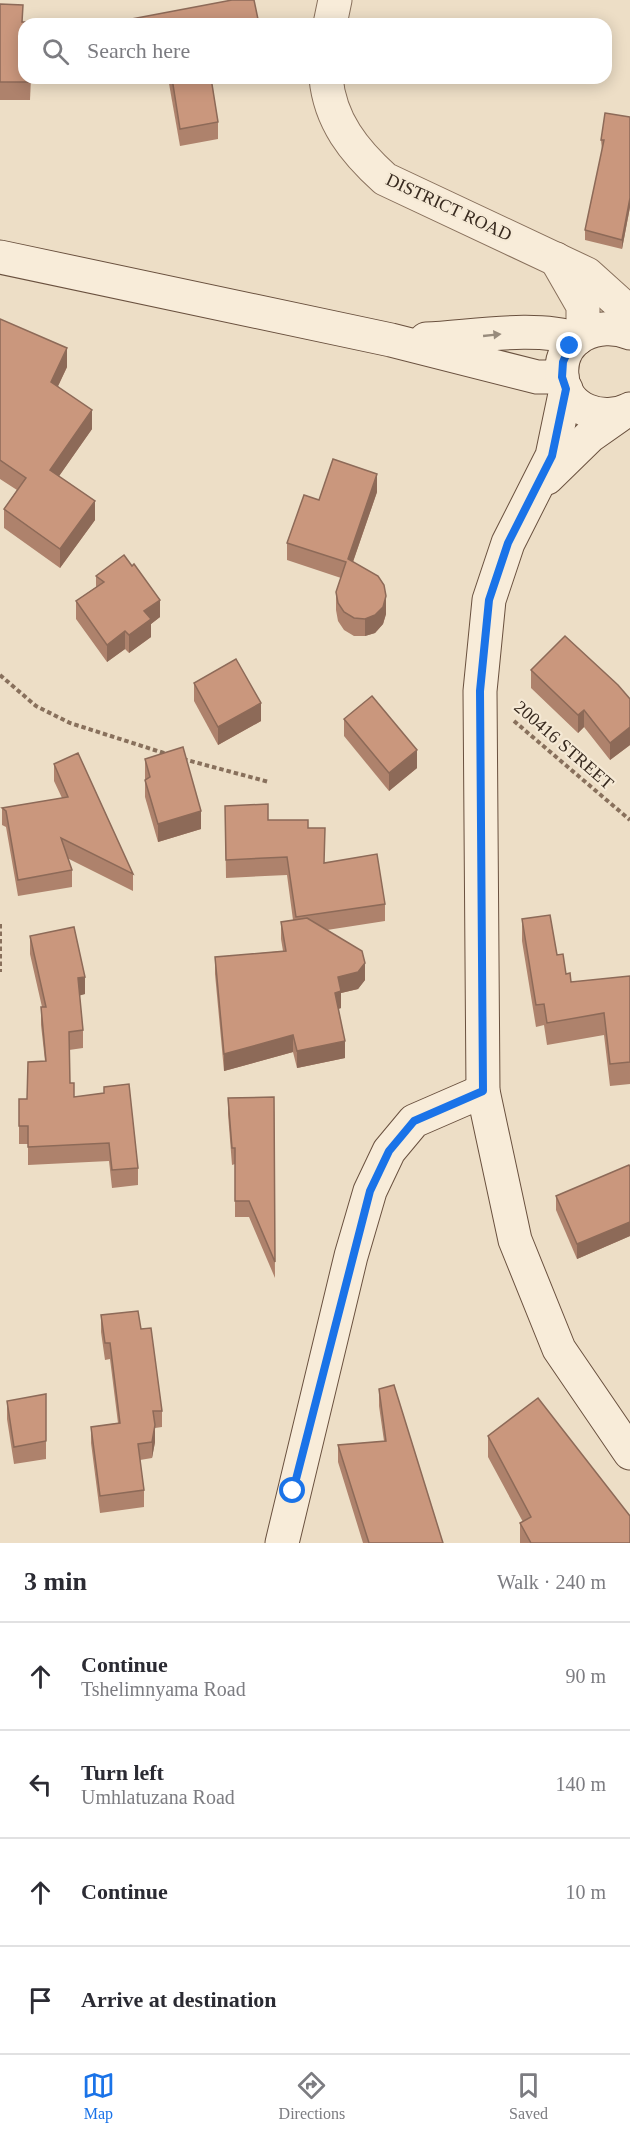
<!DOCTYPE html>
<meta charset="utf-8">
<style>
:root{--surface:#fff;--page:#f7f7f7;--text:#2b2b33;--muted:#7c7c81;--line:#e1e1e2;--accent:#1a73e8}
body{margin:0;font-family:Georgia,serif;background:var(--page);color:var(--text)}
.stop{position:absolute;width:18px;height:18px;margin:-14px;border:4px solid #1a73e8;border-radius:50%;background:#fff}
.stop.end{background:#1a73e8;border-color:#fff;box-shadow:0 2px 6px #0008}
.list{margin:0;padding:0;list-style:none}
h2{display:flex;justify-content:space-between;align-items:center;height:78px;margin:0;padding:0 24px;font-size:26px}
h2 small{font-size:20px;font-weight:400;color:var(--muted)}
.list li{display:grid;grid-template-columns:39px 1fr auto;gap:18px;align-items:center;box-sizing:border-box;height:108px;padding:0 24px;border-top:2px solid var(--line)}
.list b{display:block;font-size:22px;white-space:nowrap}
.list p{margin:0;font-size:20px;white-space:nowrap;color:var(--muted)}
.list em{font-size:20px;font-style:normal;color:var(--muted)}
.icon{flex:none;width:33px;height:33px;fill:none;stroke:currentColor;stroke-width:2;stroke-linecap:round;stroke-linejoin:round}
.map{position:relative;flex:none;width:630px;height:1543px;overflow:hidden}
.search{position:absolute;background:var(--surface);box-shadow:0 3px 15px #0003;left:18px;right:18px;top:18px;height:66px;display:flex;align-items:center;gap:15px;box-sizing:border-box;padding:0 21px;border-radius:18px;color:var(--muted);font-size:22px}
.sheet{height:510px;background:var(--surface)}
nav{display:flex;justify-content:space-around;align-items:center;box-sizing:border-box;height:84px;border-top:2px solid var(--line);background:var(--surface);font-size:16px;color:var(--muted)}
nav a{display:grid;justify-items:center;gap:3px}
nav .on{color:var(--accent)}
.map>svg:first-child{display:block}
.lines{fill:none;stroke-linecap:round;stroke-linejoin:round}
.street-casing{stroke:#88705c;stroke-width:35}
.secondary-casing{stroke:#6a513f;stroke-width:35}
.path{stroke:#88705c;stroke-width:4;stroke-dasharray:4.5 3;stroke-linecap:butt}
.street{stroke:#f8ecd9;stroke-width:33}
.secondary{stroke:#f8ecd9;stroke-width:33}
.wall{fill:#ae826c}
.shaded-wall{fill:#8d6a58}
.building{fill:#ca977d;stroke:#8d6a58;stroke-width:1.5}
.oneway{fill:#988b7c}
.route{stroke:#1a73e8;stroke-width:8}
.labels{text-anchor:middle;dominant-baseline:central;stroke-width:4.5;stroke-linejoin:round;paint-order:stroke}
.street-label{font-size:18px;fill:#382a1f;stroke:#f5e9d5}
</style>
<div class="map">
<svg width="630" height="1543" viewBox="0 0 630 1543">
<rect width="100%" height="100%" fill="#eddec6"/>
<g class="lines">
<g class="street-casing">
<g id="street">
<path d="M330,24l5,-24"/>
<path d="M326,78c4,43 28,73 59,101l202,95 41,37 2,7"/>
<path d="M556,259l27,47v28"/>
</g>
</g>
<g class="secondary-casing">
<g id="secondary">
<path d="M0,257l391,83 146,37h25"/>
<path d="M630,333c-31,-13 -72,4 -68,43 3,34 41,47 68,33"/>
<path d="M426,339c45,-2 110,-14 151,0"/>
<path d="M566,389l-14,67 -44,87 -19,57 -9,91 3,400 32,149 44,109 71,104"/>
<path d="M547,478l43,-42 34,-24"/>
<path d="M282,1543l69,-287 19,-65 19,-40 25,-30 69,-30"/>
</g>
</g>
<g class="path">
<path d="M0,675l36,31 34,17 97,31"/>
<path d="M514,721l116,99"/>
<path d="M183,759l86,23"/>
<path d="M0,924v48"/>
</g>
<use href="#street" class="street"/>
<use href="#secondary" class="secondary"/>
</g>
<g class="wall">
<path d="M0,4l23,18 8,56 -1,22h-30z"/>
<path d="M168,78h43l7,44v17l-38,7z"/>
<path d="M630,117v90l-8,42 -37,-9v-10l17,-80 -1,-10z"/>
<path d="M0,319l67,48 -9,19 34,43 -33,47 36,44 -35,48 -56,-40v-19l13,-19 -17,-11z"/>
<path d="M377,492l-24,70 33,52 -3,10 -8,9 -10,3h-11l-10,-6 -6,-9 -2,-11v-18l5,-14 -54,-18v-17l32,-43z"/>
<path d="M96,576l64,41 -9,7v13l-22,16 -4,-4 -18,13 -31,-43v-18l20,-14z"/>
<path d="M531,670l99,29v46l-20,15 -26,-33 -6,6 -47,-45z"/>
<path d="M194,683l67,38 -43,24 -24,-44z"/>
<path d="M344,719l73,49 -28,23 -45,-55z"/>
<path d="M145,759l56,70 -43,13 -13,-45z"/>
<path d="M54,764l79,110v17l-66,-33 5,12v17l-54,9 -12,-69 -4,-2v-17l60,-10 -8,-17z"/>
<path d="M225,806l43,14 40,8 16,35 61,41v17l-58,9 38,50 -7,9 -17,4v15l-3,1 7,49 -48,10 -4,-16 -69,19 -9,-97v-17l68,-6 -2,-12v-17l12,-2 -6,-45 -61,3z"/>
<path d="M522,919l49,63 59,-6v108l-20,2 -6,-51 -57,10 -3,-20 -8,2 -14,-86z"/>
<path d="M30,936l55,58 -6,1 4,35v18l-14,2 1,33 4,14 30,-4v-6l34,81v17l-26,3 -3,-27 -81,4v-21h-9v-45h8l18,-38 -4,-36v-18h1l-12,-53z"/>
<path d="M274,1097l1,181 -26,-61h-14v-53l-3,1 -4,-51v-16z"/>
<path d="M630,1167v69l-53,23 -21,-49v-14z"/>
<path d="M101,1315l40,14 21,82v16l-7,1v14l-3,16 -12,2 4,30v17l-44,6 -9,-70v-16l27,-4 -8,-64 -5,1 -4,-28z"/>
<path d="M379,1389l64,154h-80l-25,-81v-17l46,-4 -5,-35z"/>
<path d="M7,1401l39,40v18l-32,5 -7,-45z"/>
<path d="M488,1436l142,107h-110v-20l3,-1 -35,-65z"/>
</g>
<g class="shaded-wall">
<path d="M630,198v9l-8,42v-9z"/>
<path d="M67,348v19l-16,34v-19z"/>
<path d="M92,410v19l-42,60v-19z"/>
<path d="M377,474v18l-29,84v-17z"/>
<path d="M95,501v19l-35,48v-19z"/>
<path d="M386,596v18l-3,10 -8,9 -10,3v-17z"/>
<path d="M160,600v17l-9,7v13l-22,16v-18l15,-24z"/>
<path d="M125,631v18l-18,13v-17z"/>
<path d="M261,703v18l-43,24v-18z"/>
<path d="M584,710v17l-6,6v-18z"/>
<path d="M630,727v18l-20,15v-17z"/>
<path d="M417,750v18l-28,23v-18z"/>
<path d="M201,811v18l-43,13v-18z"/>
<path d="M365,963v17l-7,9 -17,4v15l-6,2v-17l3,-16z"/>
<path d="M85,977v17l-7,2v-18z"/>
<path d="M293,1035v17l-69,19v-17z"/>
<path d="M345,1041v17l-48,10v-17z"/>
<path d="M630,1222v14l-53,23v-15z"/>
<path d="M155,1425v17l-3,16v-16z"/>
</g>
<g class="building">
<path d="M232,0h22l5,24h-154z"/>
<path d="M0,4l23,1 -1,17h10v2h-8v54h6v4h-30z"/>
<path d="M172,78h39l7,44 -38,7z"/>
<path d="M605,113l25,4v81l-8,42 -37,-10 19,-90h-3z"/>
<path d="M0,319l67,29 -16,34 41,28 -42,60 45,31 -35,48 -56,-40 22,-31 -26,-18z"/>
<path d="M333,459l44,15 -29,85 30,17 6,9 2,11 -3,11 -8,8 -10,4 -11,-1 -10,-6 -6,-9 -2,-11 10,-30 -59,-19 17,-48 15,5z"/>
<path d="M124,555l8,11 2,-2 26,36 -16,11 7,8 -22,16 -4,-4 -18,14 -31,-44 28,-19 -8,-6z"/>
<path d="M565,636l53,49 12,14v28l-20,16 -26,-33 -6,5 -47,-45z"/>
<path d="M236,659l25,44 -43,24 -24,-44z"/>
<path d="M372,696l45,54 -28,23 -45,-54z"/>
<path d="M183,747l18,64 -43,13 -13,-44 5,-3 -5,-18z"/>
<path d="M78,753l55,121 -72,-36 11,32 -54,10 -12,-69 -4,-3 66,-11 -14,-33z"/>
<path d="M268,804v16h40v8h17l-1,35 53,-9 8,50 -89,13 -9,-60 -61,3 -1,-54z"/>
<path d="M550,915l7,40 6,-1 3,20 4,-1 1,9 59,-6v86l-20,2 -6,-51 -57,10 -3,-19 -8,1 -14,-86z"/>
<path d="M307,918l55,33 3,12 -7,9 -20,5 3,14 -6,2 10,48 -48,10 -4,-16 -69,19 -9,-97 71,-6 -5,-29z"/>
<path d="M74,927l11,50 -7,1 5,52 -14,2 1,51h4v14l30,-4v-6l25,-3 9,84 -26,2 -3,-27 -81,4v-21h-9v-27h8l1,-37 18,-1 -5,-54h5l-16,-71z"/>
<path d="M274,1097l1,165 -26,-61h-14v-53h-3l-4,-50z"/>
<path d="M629,1165l1,2v55l-53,22 -21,-48z"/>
<path d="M138,1311l3,18 10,-1 11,83h-9l2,14 -3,17 -14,2 6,46 -44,6 -9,-69 29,-4 -10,-80h-5l-4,-28z"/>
<path d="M394,1385l49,158h-74l-31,-98 48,-4 -7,-52z"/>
<path d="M46,1394v47l-32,6 -7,-46z"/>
<path d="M538,1398l92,118v27h-99l-11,-20 11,-6 -43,-81z"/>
</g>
<defs><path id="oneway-solid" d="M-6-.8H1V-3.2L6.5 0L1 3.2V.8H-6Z" transform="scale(1.5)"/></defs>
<use class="oneway" href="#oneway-solid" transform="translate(492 335) rotate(-6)"/>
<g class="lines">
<path class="route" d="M293,1491l77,-300 19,-40 25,-30 69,-30 -3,-400 9,-91 19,-57 44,-87 14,-67 -4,-12 1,-15 7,-16"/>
</g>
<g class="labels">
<g class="street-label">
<text transform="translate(449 207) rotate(25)">DISTRICT ROAD</text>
<text transform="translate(564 745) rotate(41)">200416 STREET</text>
</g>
</g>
</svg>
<div class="stop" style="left:293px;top:1491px"></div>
<div class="stop end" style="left:570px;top:346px"></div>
<div class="search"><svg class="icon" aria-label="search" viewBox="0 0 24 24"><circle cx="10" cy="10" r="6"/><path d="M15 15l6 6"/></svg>Search here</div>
</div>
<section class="sheet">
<h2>3 min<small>Walk · 240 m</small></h2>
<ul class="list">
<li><svg class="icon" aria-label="ahead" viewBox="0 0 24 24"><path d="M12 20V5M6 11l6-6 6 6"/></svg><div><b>Continue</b><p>Tshelimnyama Road</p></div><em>90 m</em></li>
<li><svg class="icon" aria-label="left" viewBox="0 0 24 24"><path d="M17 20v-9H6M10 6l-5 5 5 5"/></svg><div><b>Turn left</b><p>Umhlatuzana Road</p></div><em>140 m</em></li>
<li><svg class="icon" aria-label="ahead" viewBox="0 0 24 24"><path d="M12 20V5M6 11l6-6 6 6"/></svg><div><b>Continue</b></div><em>10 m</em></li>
<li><svg class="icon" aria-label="arrive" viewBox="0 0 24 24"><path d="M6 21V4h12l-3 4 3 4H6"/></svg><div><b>Arrive at destination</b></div></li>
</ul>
</section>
<nav>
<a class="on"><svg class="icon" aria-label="map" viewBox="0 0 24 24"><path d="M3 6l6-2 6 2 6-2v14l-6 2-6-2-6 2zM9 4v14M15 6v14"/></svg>Map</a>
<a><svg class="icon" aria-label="directions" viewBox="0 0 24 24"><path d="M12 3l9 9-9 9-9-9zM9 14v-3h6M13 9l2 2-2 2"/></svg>Directions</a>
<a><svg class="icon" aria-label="saved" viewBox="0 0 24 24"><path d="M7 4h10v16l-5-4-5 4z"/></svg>Saved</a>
</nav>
